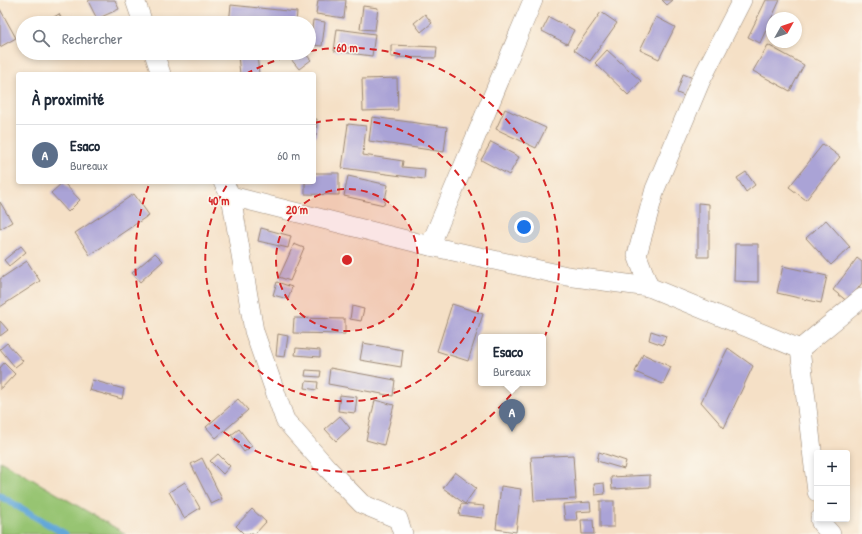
<!DOCTYPE html>
<html lang="fr">
<meta charset="utf-8">
<style>
:root{--surface:#fff;--page:#f2f2f3;--text:#1f2937;--muted:#747a83;--line:#e0e1e3;--accent:#0b8043}
body{margin:0;font-family:"Patrick Hand",sans-serif;background:var(--page);color:var(--text)}
.controls{position:absolute;right:12px;bottom:12px;display:grid;overflow:hidden;border-radius:4px;box-shadow:0 2px 6px #0003}
.controls button{width:36px;height:36px;display:grid;place-items:center;padding:0;border:0;border-bottom:1px solid var(--line);background:var(--surface);color:var(--text);font:20px sans-serif}
.compass{position:absolute;left:766px;top:12px;width:36px;height:36px;border-radius:50%;background:var(--surface);box-shadow:0 2px 6px #0003;rotate:50deg}
.you{position:absolute;left:524px;top:227px;width:14px;height:14px;margin:-10px;border:3px solid #fff;border-radius:50%;background:#1a73e8;box-shadow:0 0 0 6px #1a73e833}
.badge{display:grid;place-items:center;width:26px;height:26px;border-radius:50%;background:var(--accent);color:#fff;font-size:13px;font-weight:700}
.pin{position:absolute;translate:-50% -33px;filter:drop-shadow(0 1px 2px #0008)}
.pin::after{content:'';position:absolute;top:21px;width:14px;height:12px;background:inherit;clip-path:polygon(0 0,100% 0,50% 100%)}
.popup{position:absolute;left:478px;top:334px;width:68px;height:52px;box-sizing:border-box;display:grid;place-content:center;border-radius:4px;background:var(--surface);filter:drop-shadow(0 1px 3px #0005);font-size:13px;white-space:nowrap;color:var(--muted)}
.popup b{font-size:15px;color:var(--text)}
.popup::after{content:'';position:absolute;left:50%;top:100%;margin-left:-8px;border:8px solid transparent;border-top-color:var(--surface)}
.list{margin:0;padding:0;list-style:none}
h2{display:flex;justify-content:space-between;align-items:center;height:52px;margin:0;padding:0 16px;font-size:17px}
h2 small{font-size:13px;font-weight:400;color:var(--muted)}
.list li{display:grid;grid-template-columns:26px 1fr auto;gap:12px;align-items:center;box-sizing:border-box;height:60px;padding:0 16px;border-top:1px solid var(--line)}
.list b{display:block;font-size:15px;white-space:nowrap}
.list p{margin:0;font-size:13px;white-space:nowrap;color:var(--muted)}
.list em{font-size:13px;font-style:normal;color:var(--muted)}
.icon{flex:none;width:22px;height:22px;fill:none;stroke:currentColor;stroke-width:2;stroke-linecap:round;stroke-linejoin:round}
.map{position:relative;flex:none;width:862px;height:534px;overflow:hidden}
.search{position:absolute;background:var(--surface);box-shadow:0 2px 6px #0003;left:16px;top:16px;width:300px;height:44px;display:flex;align-items:center;gap:10px;box-sizing:border-box;padding:0 14px;border-radius:22px;color:var(--muted);font-size:15px}
.panel{position:absolute;background:var(--surface);box-shadow:0 2px 6px #0003;left:16px;top:72px;width:300px;height:112px;border-radius:4px}
.map>svg:first-child{display:block}
.green{fill:#97c472;stroke:#697748}
.lines{fill:none;stroke-linecap:round;stroke-linejoin:round}
.stream{stroke:#62a7d8;stroke-width:7}
.building{fill:#aaa3d6}
.minor-casing{stroke:#988572;stroke-width:20}
.minor{stroke:#fff;stroke-width:19}
.ring{fill:none;stroke:#d62828;stroke-width:2;stroke-dasharray:7 5}
.centre{fill:#d62828;stroke:#fbf7ec;stroke-width:2}
.ring-label{font-size:12px;text-anchor:middle;font-weight:bold;fill:#d62828;stroke:#fbf7ec;stroke-width:3;stroke-linejoin:round;paint-order:stroke}
</style>
<div class="map">
<svg width="862" height="534" viewBox="0 0 862 534">
<rect width="100%" height="100%" fill="#fbf7ec"/>
<filter id="ink" filterUnits="userSpaceOnUse"><feTurbulence type="fractalNoise" baseFrequency=".025" numOctaves="2"/><feDisplacementMap in="SourceGraphic" scale="8" xChannelSelector="R" yChannelSelector="G"/><feConvolveMatrix kernelMatrix="1 2 1 2 8 2 1 2 1" color-interpolation-filters="sRGB"/></filter>
<filter id="wash" filterUnits="userSpaceOnUse"><feTurbulence type="fractalNoise" baseFrequency=".012" numOctaves="4" result="noise"/><feDisplacementMap in="SourceGraphic" scale="16" xChannelSelector="R" yChannelSelector="G"/><feGaussianBlur stdDeviation="0.9" result="paint"/><feColorMatrix in="noise" values="0 0 0 0 0 0 0 0 0 0 0 0 0 0 0 0 0 1.4 0 .05"/><feComposite in="paint" operator="in"/></filter>
<g filter="url(#wash)">
<rect width="100%" height="100%" fill="#f5e0c6"/>
<path class="green" d="M0,461l18,10 108,63h-126z"/>
<g class="lines">
<path class="stream" d="M0,496l65,38"/>
</g>
<g id="blocks">
<g class="building">
<path d="M90,0h25l4,9 -22,10 -9,-18z"/>
<path d="M318,0h28l-2,18 -28,-4z"/>
<path d="M662,0h11l-6,5z"/>
<path d="M766,0h14l-20,43 -12,-6z"/>
<path d="M231,5l66,7 -1,11h-67z"/>
<path d="M363,6l15,2 -3,22 -15,-1z"/>
<path d="M0,9l16,29 -16,9z"/>
<path d="M601,12l16,11 -27,38 -16,-11z"/>
<path d="M59,14l5,9h-20z"/>
<path d="M425,14l7,9 -11,9 -7,-9z"/>
<path d="M549,17l25,13 -7,14 -25,-13z"/>
<path d="M656,17l19,10 -16,32 -19,-9z"/>
<path d="M313,20l12,2 -3,24 -12,-1z"/>
<path d="M337,29l38,5 -3,22 -38,-5z"/>
<path d="M391,45l46,2 -1,11 -45,-1z"/>
<path d="M768,45l36,20 -14,26 -37,-20z"/>
<path d="M607,50l34,31 -13,14 -33,-32z"/>
<path d="M297,53h8l6,7 -12,9 -9,-11z"/>
<path d="M257,54l2,20h-19l-2,-18z"/>
<path d="M683,74l10,4 -6,19 -10,-4z"/>
<path d="M397,78l1,32 -35,1 -1,-32z"/>
<path d="M505,109l41,19 -10,20 -40,-19z"/>
<path d="M372,117l75,10 -3,25 -75,-11z"/>
<path d="M314,119h3l-1,17h-2z"/>
<path d="M348,124l18,2 -3,29 40,6 -1,6 23,2 -1,10 -82,-11z"/>
<path d="M491,142l28,15 -10,18 -28,-15z"/>
<path d="M823,144l17,13 -34,43 -17,-13z"/>
<path d="M746,172l9,13 -9,7 -9,-14z"/>
<path d="M314,173h25v22l-34,-1v-12h9z"/>
<path d="M348,176l40,9 -4,20 -40,-9z"/>
<path d="M63,182l17,18 -12,12 -17,-19z"/>
<path d="M134,194l15,21 -59,40 -15,-22z"/>
<path d="M0,202l12,20 -12,7z"/>
<path d="M698,203l11,1v53h-11z"/>
<path d="M826,220l24,27 -19,18 -25,-27z"/>
<path d="M261,228l30,8 -3,12 -30,-7z"/>
<path d="M294,244l10,4 -14,33 -11,-4z"/>
<path d="M735,244h23v38l-24,-1z"/>
<path d="M21,246l5,6 -17,14 -5,-6z"/>
<path d="M155,253l8,8 -23,21 -8,-9z"/>
<path d="M857,258l5,4v21l-14,19 -15,-12z"/>
<path d="M27,261l13,20 -40,26v-28z"/>
<path d="M783,266l44,10 -6,27 -44,-10z"/>
<path d="M277,282l15,5 -4,12 -15,-4z"/>
<path d="M452,304l31,10 -15,47 -31,-10z"/>
<path d="M352,306l12,3 -3,12 -11,-2z"/>
<path d="M294,318l51,1v15l-52,-1z"/>
<path d="M0,321l8,9 -8,6z"/>
<path d="M651,331l15,5 -3,9 -14,-5z"/>
<path d="M278,334l10,2 -3,21 -9,-1z"/>
<path d="M7,343l16,18 -8,6 -15,-18z"/>
<path d="M363,343l40,7 -2,17 -41,-7z"/>
<path d="M296,348l24,2v7l-25,-2z"/>
<path d="M728,348l25,18 -29,62 -23,-26z"/>
<path d="M643,354l28,13 -8,17 -28,-12z"/>
<path d="M4,363l11,11 -15,16v-22z"/>
<path d="M330,368l65,12 -2,16 -65,-12z"/>
<path d="M306,370l15,1 -1,6 -15,-1z"/>
<path d="M92,380l32,9 -2,10 -33,-9z"/>
<path d="M306,381l12,1 -1,8 -12,-2z"/>
<path d="M340,395l17,2 -2,16 -17,-2z"/>
<path d="M238,399l10,11 -32,28 -10,-11z"/>
<path d="M375,400l19,5 -10,40 -18,-5z"/>
<path d="M340,416l10,12 -14,13 -11,-12z"/>
<path d="M239,429l13,17 -8,6 -13,-17z"/>
<path d="M599,452l27,9 -2,8 -27,-8z"/>
<path d="M218,454l12,12 -7,8 -13,-13z"/>
<path d="M573,455l3,44 -42,2 -3,-44z"/>
<path d="M202,458l20,41 -11,5 -20,-40z"/>
<path d="M455,472l21,16 -11,16 -22,-16z"/>
<path d="M650,475v12l-38,2 -1,-12z"/>
<path d="M185,482l15,26 -16,10 -15,-26z"/>
<path d="M604,483l1,11 -10,1 -1,-11z"/>
<path d="M501,486l20,3 -5,43 -20,-3z"/>
<rect x="600" y="501" width="14" height="26"/>
<path d="M590,502l1,9 -15,1 1,8h-12l-2,-16z"/>
<path d="M461,504l23,2 -2,12 -23,-3z"/>
<path d="M252,509l14,13 -11,12h-11l-8,-8z"/>
<path d="M581,520h12l1,14h-12z"/>
</g>
</g>
</g>
<g filter="url(#ink)">
<use href="#blocks" fill-opacity="0" stroke="#988572" stroke-width="1"/>
<g class="lines">
<g class="minor-casing">
<g id="minor">
<path d="M135,0l8,23"/>
<path d="M154,53l7,21"/>
<path d="M223,182l8,14 23,135 31,89 43,49 34,35 36,15 5,15"/>
<path d="M231,196l199,50 137,30 82,11 151,62"/>
<path d="M430,246l103,-246"/>
<path d="M649,287l-12,-32 18,-66 45,-107 42,-82"/>
<path d="M800,349l17,143"/>
<path d="M800,349l62,-51"/>
<path d="M820,519l1,4 10,11"/>
</g>
</g>
<use href="#minor" class="minor"/>
</g>
</g>
<circle cx="347" cy="260" r="71" fill="#d62828" fill-opacity=".12"/>
<g class="ring">
<circle cx="347" cy="260" r="71"/>
<path d="M314 123A141 141 0 1 1 229 182"/>
<path d="M246 74A212 212 0 0 1 301 53M310 51A212 212 0 1 1 150 182"/>
</g>
<circle cx="347" cy="260" r="6" class="centre"/>
<g class="ring-label">
<text x="347" y="52">60 m</text>
<text x="219" y="205">40 m</text>
<text x="297" y="214">20 m</text>
</g>
</svg>
<div class="controls">
<button>+</button>
<button>−</button>
</div>
<svg class="compass" viewBox="-18 -18 36 36"><path d="M0-13l5 13h-10z" fill="#e53935"/><path d="M0 13l5-13h-10z" fill="#747a83"/></svg>
<div class="you"></div>
<div class="pin badge" style="left:512px;top:432px;background:#5c6f8a">A</div>
<div class="popup"><b>Esaco</b>Bureaux</div>
<div class="search"><svg class="icon" aria-label="search" viewBox="0 0 24 24"><circle cx="10" cy="10" r="6"/><path d="M15 15l6 6"/></svg>Rechercher</div>
<section class="panel">
<h2>À proximité<small></small></h2>
<ul class="list">
<li><span class="badge" style="background:#5c6f8a">A</span><div><b>Esaco</b><p>Bureaux</p></div><em>60 m</em></li>
</ul>
</section>
</div>
